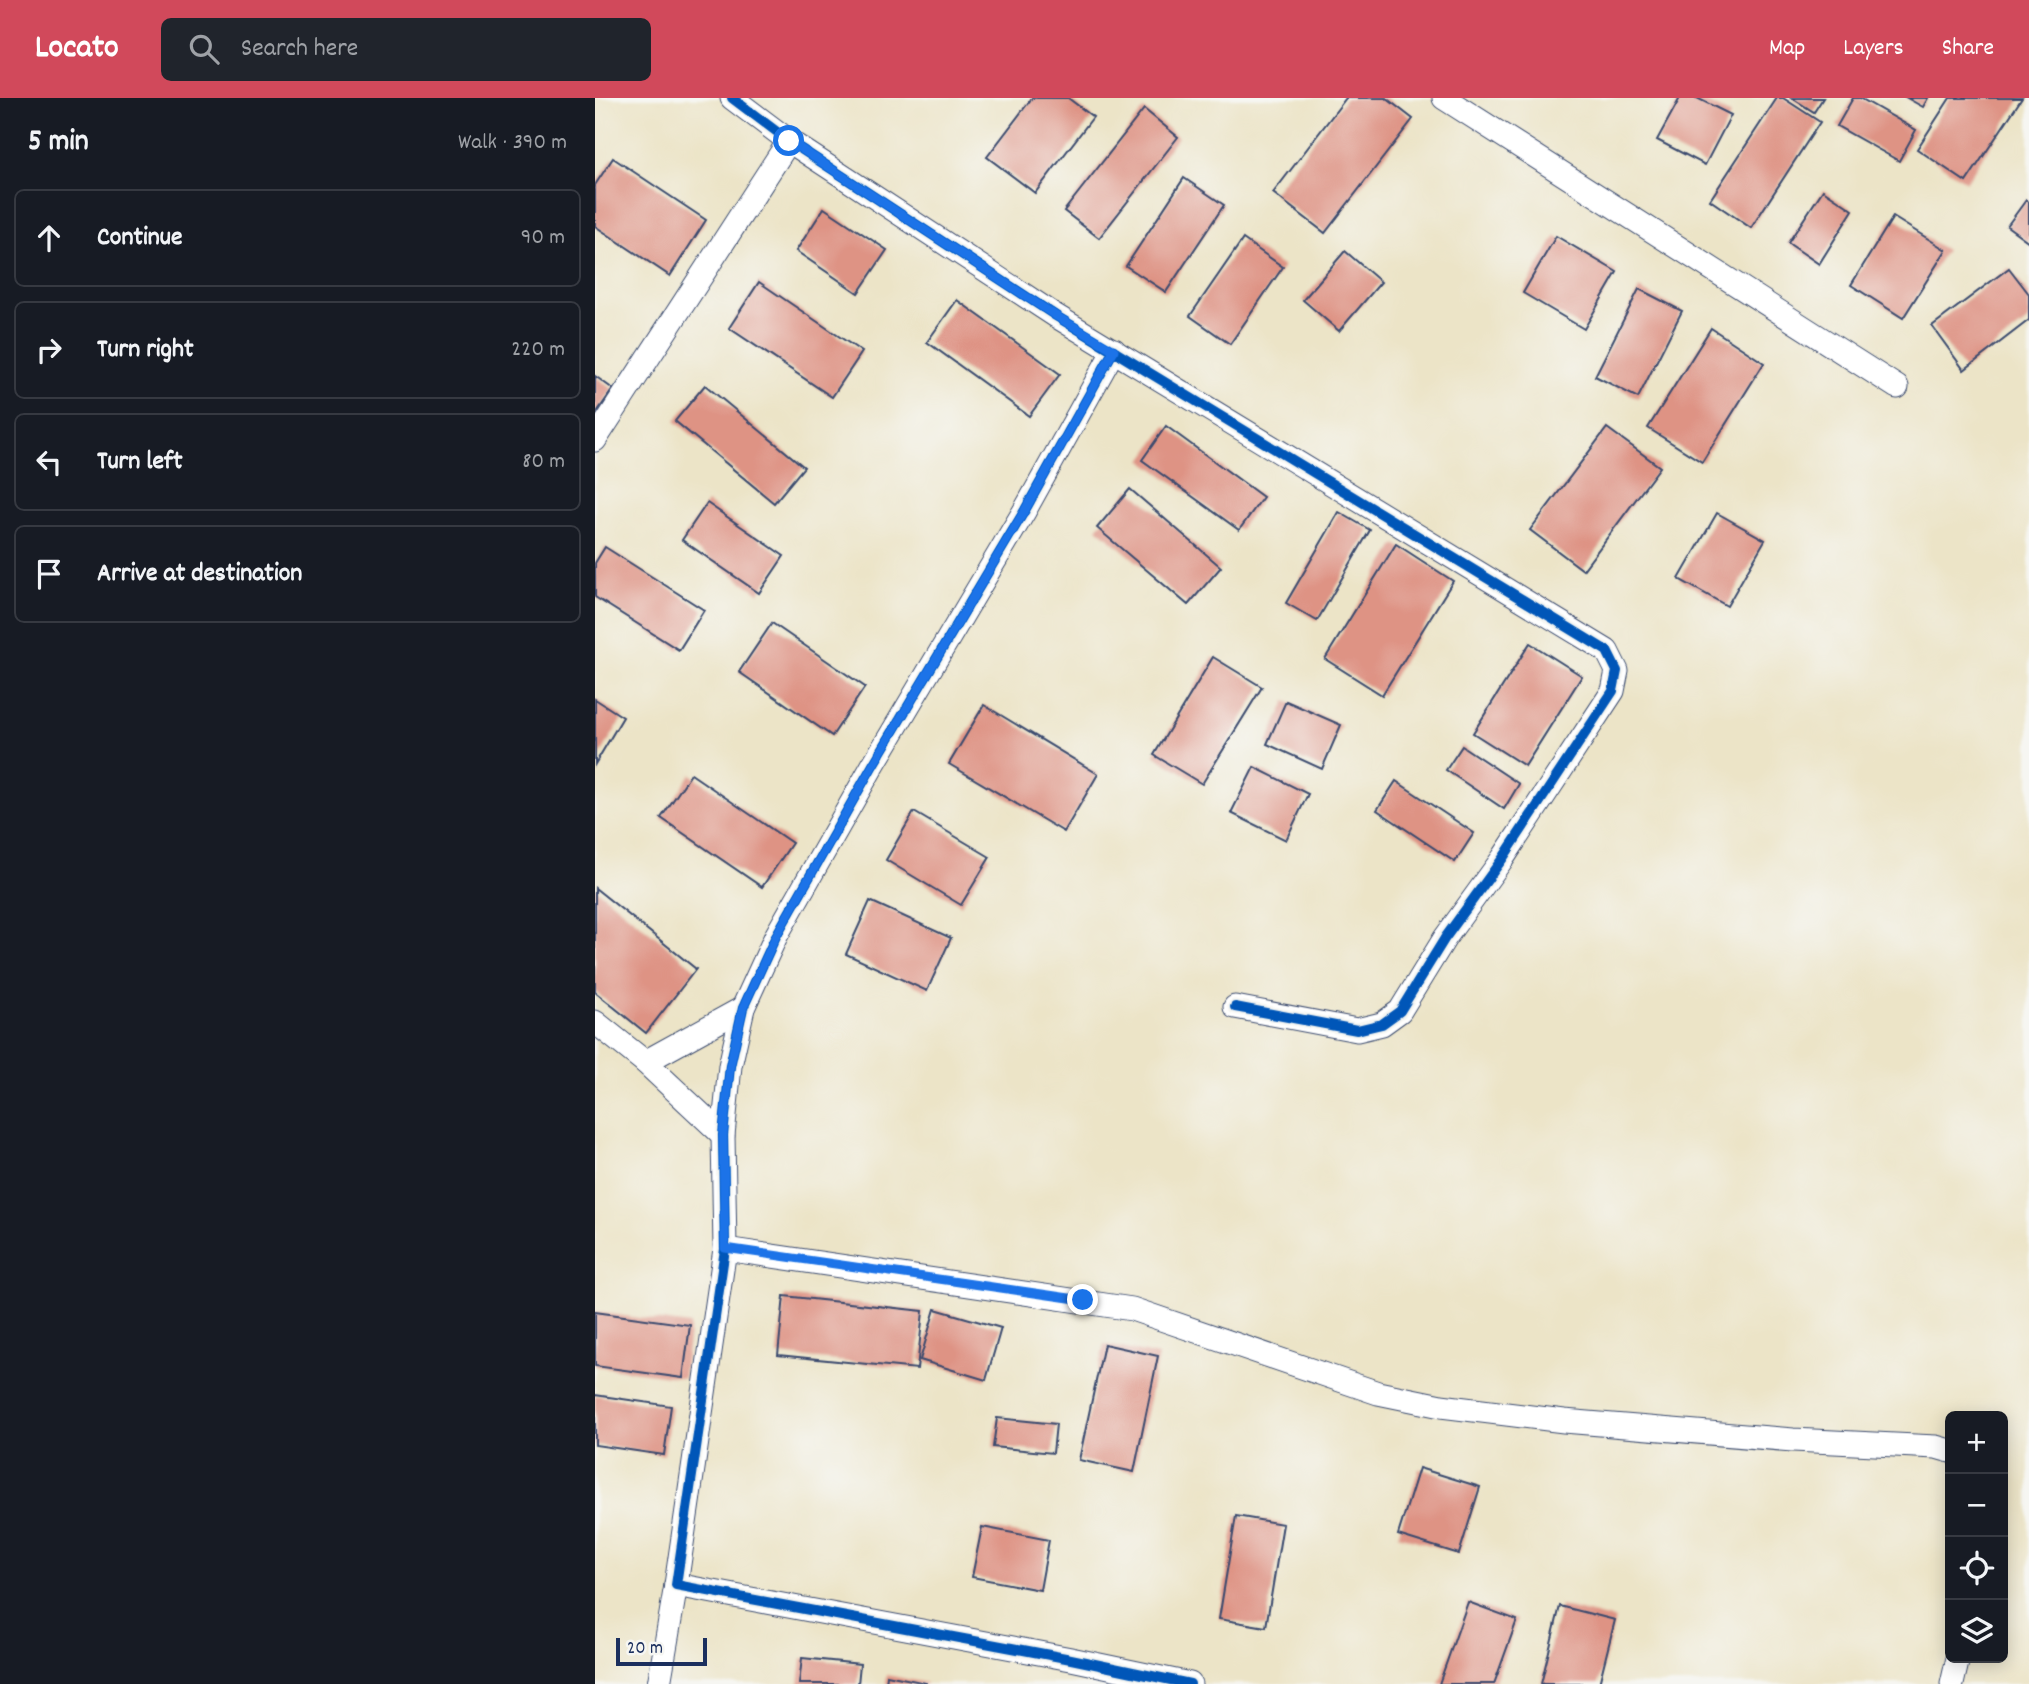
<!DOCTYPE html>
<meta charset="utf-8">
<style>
:root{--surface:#171b24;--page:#20242c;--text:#f1f3f6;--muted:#9ea1a6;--line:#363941;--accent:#d1495b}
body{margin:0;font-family:Dekko,sans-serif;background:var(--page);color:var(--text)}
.controls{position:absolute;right:21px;bottom:21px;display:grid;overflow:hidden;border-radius:10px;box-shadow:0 4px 18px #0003}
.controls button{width:63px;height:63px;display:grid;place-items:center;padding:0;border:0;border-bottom:2px solid var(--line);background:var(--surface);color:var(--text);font:35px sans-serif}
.scale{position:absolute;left:21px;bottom:18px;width:91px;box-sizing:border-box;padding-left:7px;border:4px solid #1b2f5e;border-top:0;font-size:19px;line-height:24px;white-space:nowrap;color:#1b2f5e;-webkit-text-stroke:5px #f6f6f2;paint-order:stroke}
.stop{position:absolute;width:21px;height:21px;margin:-16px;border:5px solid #1a73e8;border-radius:50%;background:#fff}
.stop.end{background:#1a73e8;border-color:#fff;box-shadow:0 2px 7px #0008}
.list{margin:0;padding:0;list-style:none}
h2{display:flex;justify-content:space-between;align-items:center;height:91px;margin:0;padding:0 28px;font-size:30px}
h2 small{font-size:23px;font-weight:400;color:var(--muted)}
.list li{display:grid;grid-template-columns:46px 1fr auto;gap:21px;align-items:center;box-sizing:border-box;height:98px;margin:0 14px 14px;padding:0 14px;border:2px solid var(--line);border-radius:10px}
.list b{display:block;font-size:26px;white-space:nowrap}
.list em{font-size:23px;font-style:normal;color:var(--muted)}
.icon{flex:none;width:38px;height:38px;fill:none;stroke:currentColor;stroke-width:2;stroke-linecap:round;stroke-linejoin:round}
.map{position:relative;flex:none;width:1434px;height:1586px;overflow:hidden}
header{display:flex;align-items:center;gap:42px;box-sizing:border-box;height:98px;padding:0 35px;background:var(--accent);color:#fff}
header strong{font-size:33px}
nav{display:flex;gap:38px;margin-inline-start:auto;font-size:24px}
.search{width:490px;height:63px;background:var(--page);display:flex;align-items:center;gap:18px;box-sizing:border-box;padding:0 24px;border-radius:10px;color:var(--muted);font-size:26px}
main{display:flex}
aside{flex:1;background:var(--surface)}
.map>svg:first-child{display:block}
.building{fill:#de9384}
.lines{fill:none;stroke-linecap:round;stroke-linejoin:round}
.minor-casing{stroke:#3a4a6e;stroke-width:25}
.minor{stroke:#fff;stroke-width:23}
.cycleway-casing{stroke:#f6f6f2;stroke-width:15}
.cycleway{stroke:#0057b8;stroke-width:10}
.route{stroke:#1a73e8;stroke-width:9}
</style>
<header>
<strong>Locato</strong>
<div class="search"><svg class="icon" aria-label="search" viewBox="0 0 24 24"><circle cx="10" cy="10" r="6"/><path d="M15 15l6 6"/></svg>Search here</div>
<nav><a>Map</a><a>Layers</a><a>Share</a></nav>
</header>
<main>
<aside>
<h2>5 min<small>Walk · 390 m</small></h2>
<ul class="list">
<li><svg class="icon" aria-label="ahead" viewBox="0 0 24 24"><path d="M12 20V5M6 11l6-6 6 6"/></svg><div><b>Continue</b></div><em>90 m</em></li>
<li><svg class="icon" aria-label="right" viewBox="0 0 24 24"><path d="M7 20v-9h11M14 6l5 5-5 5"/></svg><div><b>Turn right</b></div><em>220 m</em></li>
<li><svg class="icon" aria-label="left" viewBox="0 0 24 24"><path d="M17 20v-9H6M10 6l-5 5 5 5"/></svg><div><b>Turn left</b></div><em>80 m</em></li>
<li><svg class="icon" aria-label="arrive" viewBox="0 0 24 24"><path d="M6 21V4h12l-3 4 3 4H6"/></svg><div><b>Arrive at destination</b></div></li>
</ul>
</aside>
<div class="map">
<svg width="1434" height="1586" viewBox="0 0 1434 1586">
<rect width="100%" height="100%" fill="#f6f6f2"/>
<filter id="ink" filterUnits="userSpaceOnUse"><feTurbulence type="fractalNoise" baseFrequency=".0143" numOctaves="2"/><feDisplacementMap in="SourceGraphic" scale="14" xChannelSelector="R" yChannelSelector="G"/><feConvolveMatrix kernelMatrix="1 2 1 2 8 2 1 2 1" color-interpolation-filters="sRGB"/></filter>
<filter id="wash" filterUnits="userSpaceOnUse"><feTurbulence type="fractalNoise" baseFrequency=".00686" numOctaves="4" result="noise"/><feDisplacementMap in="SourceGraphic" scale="28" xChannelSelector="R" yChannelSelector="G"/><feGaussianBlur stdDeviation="1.57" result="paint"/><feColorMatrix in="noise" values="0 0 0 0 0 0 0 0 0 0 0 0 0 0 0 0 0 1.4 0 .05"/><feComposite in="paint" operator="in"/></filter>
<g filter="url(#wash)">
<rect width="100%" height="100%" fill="#ece4c7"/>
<g id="blocks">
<g class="building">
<path d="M437,0h36l25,19 -58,76 -48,-36z"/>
<path d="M751,0h40l27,21 -88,114 -52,-40z"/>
<path d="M1085,0h17l34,17 -26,50 -48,-25z"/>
<path d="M1182,0h6l37,24 -69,106 -41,-28z"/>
<path d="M1197,0h31l-9,14z"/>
<path d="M1258,0h7l56,32 -17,31 -62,-35z"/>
<path d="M1312,0h21l-5,9z"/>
<path d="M1355,0h72l-56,84 -49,-33z"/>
<path d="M549,11l34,28 -79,101 -35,-27z"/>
<path d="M18,60l93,62 -36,56 -75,-50v-41z"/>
<path d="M589,80l40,27 -58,87 -40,-26z"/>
<path d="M1228,92l30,20 -34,54 -31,-21z"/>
<path d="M1431,102l3,2v40l-22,-16z"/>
<path d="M229,110l63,42 -29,43 -62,-42z"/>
<path d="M1298,119l53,33 -43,68 -52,-33z"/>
<path d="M961,138l61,36 -33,57 -61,-36z"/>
<path d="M648,141l40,28 -53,77 -40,-28z"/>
<path d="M750,153l36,31 -42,49 -36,-31z"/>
<path d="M1414,170l20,26v26l-65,50 -32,-44z"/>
<path d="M164,184l103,70 -30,45 -103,-69z"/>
<path d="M1044,191l43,22 -44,87 -43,-22z"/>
<path d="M362,202l103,74 -31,42 -102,-74z"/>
<path d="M1116,230l53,35 -62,99 -54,-34z"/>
<path d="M0,278l18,13 -18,26z"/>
<path d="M110,287l99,82 -30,36 -99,-82z"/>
<path d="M571,328l97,71 -24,33 -97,-70z"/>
<path d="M1012,330l53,39 -77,103 -53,-40z"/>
<path d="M535,391l91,78 -33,38 -91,-77z"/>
<path d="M112,405l77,53 -25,37 -77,-53z"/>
<path d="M744,414l31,18 -53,91 -31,-18z"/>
<path d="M1122,415l48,27 -38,66 -48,-27z"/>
<path d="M801,446l57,37 -71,114 -57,-36z"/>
<path d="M10,449l99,63 -25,40 -84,-53v-34z"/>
<path d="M177,525l93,64 -33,49 -93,-64z"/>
<path d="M935,545l52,33 -57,90 -52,-33z"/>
<path d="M618,559l49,30 -60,97 -48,-29z"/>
<path d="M0,601l28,18 -28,47z"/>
<path d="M691,603l55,24 -19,44 -55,-25z"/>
<path d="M389,607l114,69 -34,58 -115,-68z"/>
<path d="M867,648l57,38 -15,25 -58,-39z"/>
<path d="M659,669l54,27 -22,46 -55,-27z"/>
<path d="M96,676l101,69 -30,44 -101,-69z"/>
<path d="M801,683l78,52 -19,29 -78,-52z"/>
<path d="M319,714l76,45 -29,48 -75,-45z"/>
<path d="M0,790l101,81 -50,64 -51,-41z"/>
<path d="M275,803l81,37 -24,53 -81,-37z"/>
<path d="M189,1198l139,15 -6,58 -139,-14z"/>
<path d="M340,1211l66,19 -15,52 -66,-20z"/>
<path d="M0,1214l95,13 -7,53 -88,-12z"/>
<path d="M509,1246l54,12 -24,116 -55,-12z"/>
<path d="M0,1297l76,11 -7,49 -69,-10z"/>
<path d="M402,1320l59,6 -3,29 -60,-6z"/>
<path d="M824,1370l61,19 -21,67 -61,-19z"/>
<path d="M641,1418l47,8 -17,103 -47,-8z"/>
<path d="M387,1429l67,13 -9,50 -68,-13z"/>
<path d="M873,1504l49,18 -23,64h-55z"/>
<path d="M965,1508l55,14 -16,64h-58z"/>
<path d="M207,1560l58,6 -2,20h-59z"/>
<path d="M292,1577l39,8v1h-40z"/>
</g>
</g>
</g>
<g filter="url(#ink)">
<use href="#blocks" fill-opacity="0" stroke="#3a4a6e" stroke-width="2"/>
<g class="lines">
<g class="minor-casing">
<g id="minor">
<path d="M137,0l57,43 267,175 551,335 10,20 -4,20 -110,167 -58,80 -45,73 -18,13 -25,6 -122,-23"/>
<path d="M849,0l453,289"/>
<path d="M519,252l-89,160 -152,255 -97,171 -33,72 -13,58 -7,69 2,114 -49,336 395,74 119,25"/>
<path d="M0,342l194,-299"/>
<path d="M0,924l50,40 78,73"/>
<path d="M50,964l98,-54"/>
<path d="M130,1151l407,60 246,84 63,13 123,15 229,19 143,7 14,4"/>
<path d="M64,1586l17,-99"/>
<path d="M1357,1586l6,-26"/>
</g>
</g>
<use href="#minor" class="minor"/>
<g class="cycleway-casing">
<g id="cycleway">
<path d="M137,0l57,43 267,175 551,335 10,20 -4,20 -110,167 -58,80 -45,73 -18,13 -25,6 -122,-23"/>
<path d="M519,252l-89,160 -152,255 -97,171 -33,72 -13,58 -7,69 2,114 -49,336 395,74 119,25"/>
</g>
</g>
<use href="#cycleway" class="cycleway"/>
</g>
</g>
<g class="lines" filter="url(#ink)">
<path class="route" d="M194,43l267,175 58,34 -89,160 -152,255 -97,171 -33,72 -13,58 -7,69 2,113 358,52"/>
</g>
</svg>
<div class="controls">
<button>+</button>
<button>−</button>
<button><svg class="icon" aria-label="locate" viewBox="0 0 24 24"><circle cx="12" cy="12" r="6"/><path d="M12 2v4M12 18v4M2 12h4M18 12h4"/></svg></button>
<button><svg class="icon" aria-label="layers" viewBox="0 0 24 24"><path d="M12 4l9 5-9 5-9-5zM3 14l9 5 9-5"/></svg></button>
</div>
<div class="scale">20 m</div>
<div class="stop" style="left:194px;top:43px"></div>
<div class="stop end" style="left:488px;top:1202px"></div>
</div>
</main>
